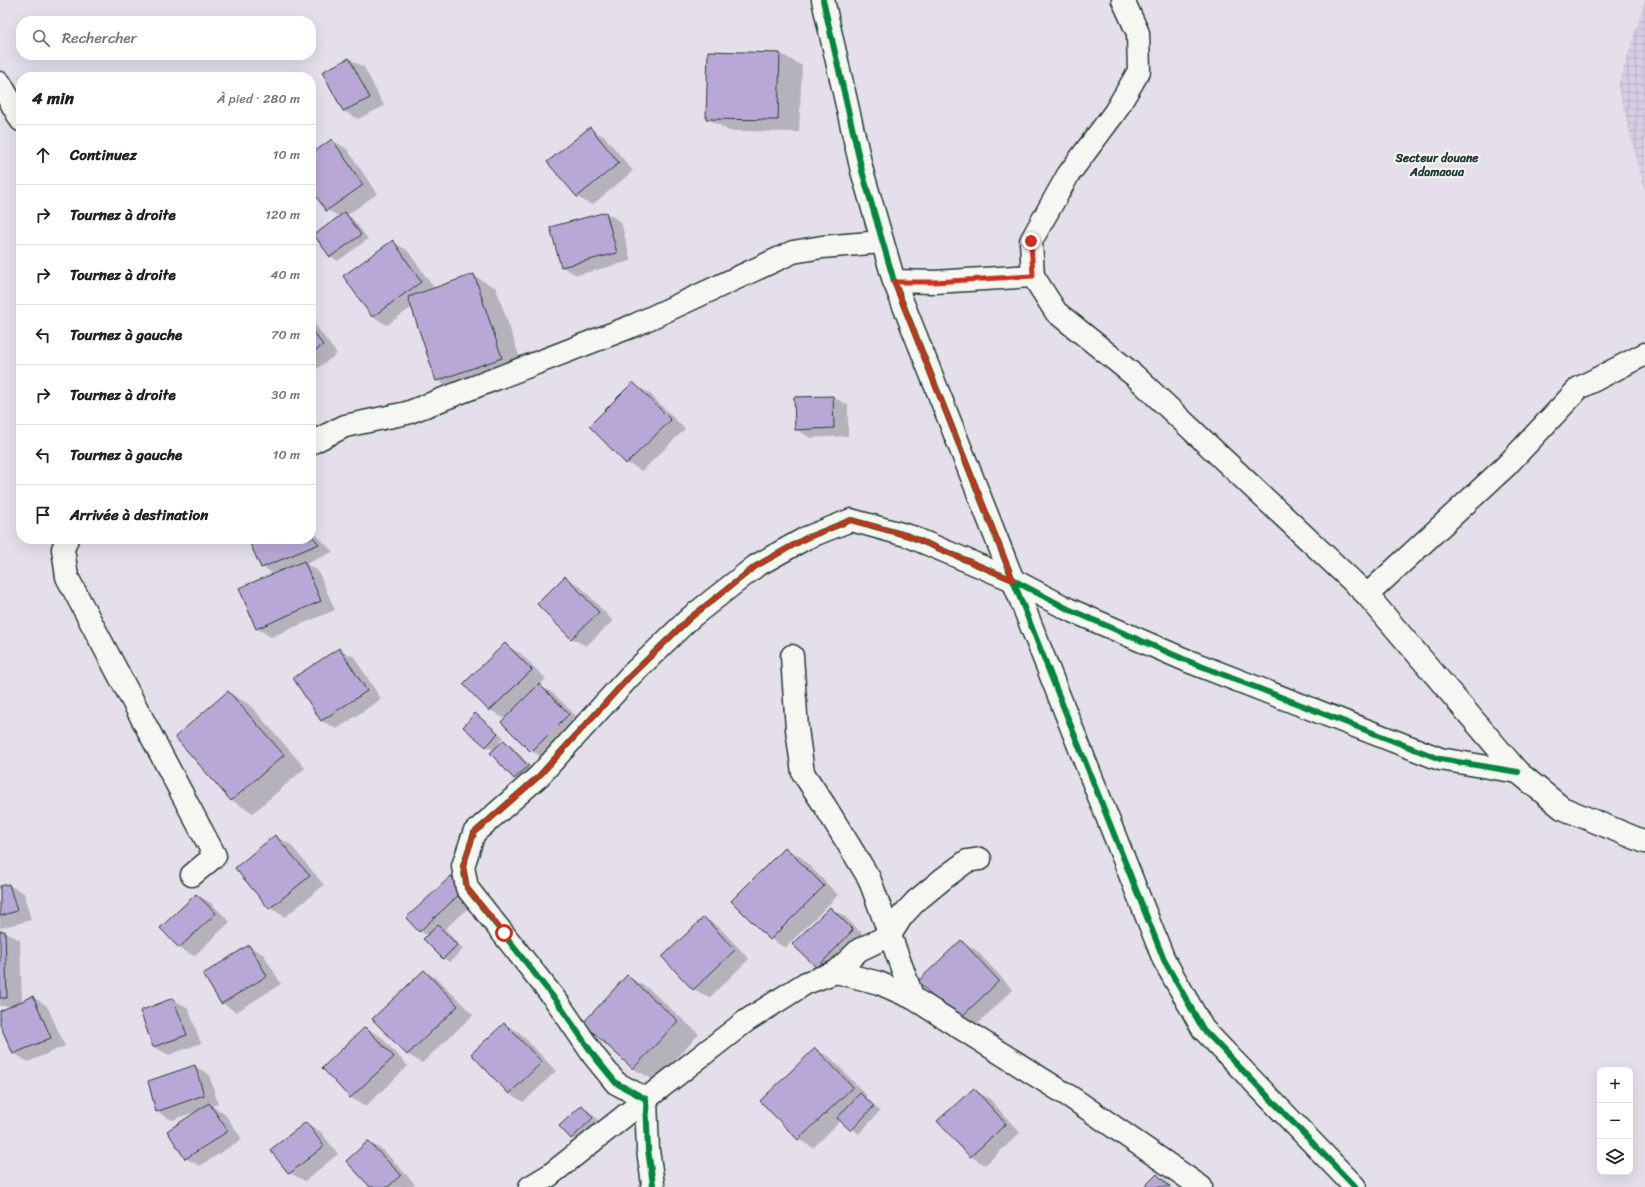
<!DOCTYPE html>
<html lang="fr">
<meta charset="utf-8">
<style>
:root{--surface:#fff;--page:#f2f2f2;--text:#202124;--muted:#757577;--line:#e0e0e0}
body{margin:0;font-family:Sriracha,sans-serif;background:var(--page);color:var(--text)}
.controls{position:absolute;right:12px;bottom:12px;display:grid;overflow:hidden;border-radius:8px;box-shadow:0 4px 16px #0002}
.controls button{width:36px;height:36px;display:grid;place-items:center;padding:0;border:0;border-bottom:1px solid var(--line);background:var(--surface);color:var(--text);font:20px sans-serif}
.stop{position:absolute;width:12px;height:12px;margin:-9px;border:3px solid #c8321e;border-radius:50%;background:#fff}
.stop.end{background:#c8321e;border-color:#fff;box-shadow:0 1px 4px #0008}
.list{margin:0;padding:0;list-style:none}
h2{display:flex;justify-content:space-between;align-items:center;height:52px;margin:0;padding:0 16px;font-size:17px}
h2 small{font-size:13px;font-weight:400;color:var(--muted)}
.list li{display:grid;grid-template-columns:26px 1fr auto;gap:12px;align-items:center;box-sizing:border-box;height:60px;padding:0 16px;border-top:1px solid var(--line)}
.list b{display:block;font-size:15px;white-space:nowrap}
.list em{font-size:13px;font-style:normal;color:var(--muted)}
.icon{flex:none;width:22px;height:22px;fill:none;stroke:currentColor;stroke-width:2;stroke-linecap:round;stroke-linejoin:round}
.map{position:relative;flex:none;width:1645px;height:1187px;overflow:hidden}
.search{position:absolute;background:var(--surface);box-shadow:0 4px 16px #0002;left:16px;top:16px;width:300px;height:44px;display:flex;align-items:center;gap:10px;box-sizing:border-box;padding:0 14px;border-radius:16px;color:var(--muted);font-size:15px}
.panel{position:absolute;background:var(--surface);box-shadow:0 4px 16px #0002;left:16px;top:72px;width:300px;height:472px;border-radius:16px}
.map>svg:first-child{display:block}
.industrial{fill:url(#industrial-grid)}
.shadow{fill:#0003}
.building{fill:#b9a8d7;stroke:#1f3d34}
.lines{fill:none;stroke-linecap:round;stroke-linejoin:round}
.street-casing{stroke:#1f3d34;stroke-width:25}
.street{stroke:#f6f6f2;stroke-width:22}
.cycleway-casing{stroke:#f6f6f2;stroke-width:8}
.cycleway{stroke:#00873e;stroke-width:6}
.route{stroke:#c8321e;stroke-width:5}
.labels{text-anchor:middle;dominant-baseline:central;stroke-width:4;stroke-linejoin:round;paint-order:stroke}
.neighbourhood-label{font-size:12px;font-weight:bold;fill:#1f3d34;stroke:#f6f6f2}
</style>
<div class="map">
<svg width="1645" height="1187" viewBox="0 0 1645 1187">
<defs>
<pattern id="industrial-grid" width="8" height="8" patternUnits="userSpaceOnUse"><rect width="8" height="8" fill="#d7cee4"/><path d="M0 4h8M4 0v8" fill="none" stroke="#b8b2c4"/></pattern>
</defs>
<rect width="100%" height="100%" fill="#e4dfea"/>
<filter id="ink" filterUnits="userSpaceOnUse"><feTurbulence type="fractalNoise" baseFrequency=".025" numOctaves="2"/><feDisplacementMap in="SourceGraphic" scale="8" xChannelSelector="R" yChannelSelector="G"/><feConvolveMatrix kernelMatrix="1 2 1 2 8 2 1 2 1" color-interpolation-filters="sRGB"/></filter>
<g filter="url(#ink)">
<path class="industrial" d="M1645,0v191l-27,-104z"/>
<g class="shadow">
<path d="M780,53l22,13 -3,66 -70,-1 -22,-13z"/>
<path d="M349,59l15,8 20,39 -26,13 -15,-8z"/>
<path d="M590,129l15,8 28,34 -41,34 -15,-8z"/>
<path d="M332,140l15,9 30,45 -30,21 5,3 16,21 -30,22 -7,-4 -16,-22 25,-18 -13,-7 -16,-24v-31z"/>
<path d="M606,213l15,9 10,39 -54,14 -15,-8z"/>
<path d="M393,242l14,8 28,39 39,-13 22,12 28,82 -65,23 -22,-13 -25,-73 -25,18 -15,-9z"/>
<path d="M311,322l4,3 22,29 -26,19z"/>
<path d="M633,384l15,8 37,37 -43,42 -15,-8z"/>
<path d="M833,397l15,8v31l-38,2 -14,-9z"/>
<path d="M311,529l22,23 -27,12 12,7 17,39 -64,27 -15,-9 18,-54 -12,-7 -13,-28h62z"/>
<path d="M565,577l15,9 33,35 -27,25 -15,-8z"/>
<path d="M506,645l14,8 26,26 -7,6 15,9 29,29 -37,37 -14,-9 -30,-29 3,-3 -15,-9 -26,-26z"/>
<path d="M339,649l15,8 27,42 -44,30 -15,-8 -28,-43z"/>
<path d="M228,692l22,13 55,63 -52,45 -22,-13z"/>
<path d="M475,715l29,22 -6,7 1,1 5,-4 7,4 24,26 -13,11 -7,-4 -24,-25 3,-3 -8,-4z"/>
<path d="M275,836l15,8 34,41 -39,32 -15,-9 -33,-40z"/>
<path d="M785,848l15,8 38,39 -53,53 -14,-9z"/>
<path d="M451,877l14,8 13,14 -33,30 18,20 -13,13 -7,-4 -15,-22 -9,-5z"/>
<path d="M9,885l15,8 7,27 -31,8v-41z"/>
<path d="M197,895l14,8 19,19 -36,34 -15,-8 -18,-20z"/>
<path d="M830,908l14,8 24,23 -36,37 -15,-9z"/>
<path d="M704,918l15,9 30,32 -40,39 -15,-9 -30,-32z"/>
<path d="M0,932h5l15,8 2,62 11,-5 14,9 18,40 -37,16 -14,-9 -14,-31v-10l13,-6h-13z"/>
<path d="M961,942l15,8 37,40 -41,39 -15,-8z"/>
<path d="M249,946l15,9 17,29 -45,28 -14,-9z"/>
<path d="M424,971l15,9 34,35 -51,48 -15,-9z"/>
<path d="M627,976l22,13 50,45 -43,47 -22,-12 -50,-46z"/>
<path d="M173,999l15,9 13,35 -32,12 -15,-8 -13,-36z"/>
<path d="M504,1024l15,8 37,39 -32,31 -15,-8z"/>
<path d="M365,1028l15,8 28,30 -42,40 -15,-8 -28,-30z"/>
<path d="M815,1049l15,8 37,39 -2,1 15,14 -21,23 -18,-14 -28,28 -15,-9z"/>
<path d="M194,1066l15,8 9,30 -6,2 12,7 18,26 -42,27 -15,-8 12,-47 -25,9 -15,-8z"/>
<path d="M974,1090l15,8 31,35 -35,32 -15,-9z"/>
<path d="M582,1107l7,4 11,11 -21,20 -7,-4 -11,-12z"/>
<path d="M306,1124l15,8 17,22 -33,27 -15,-8z"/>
<path d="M368,1142l15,8 32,34 -3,3h-40z"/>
<path d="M1157,1175l7,4 8,8h-27z"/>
</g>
<g class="building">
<path d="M708,51l72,2 -2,67 -72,-1z"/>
<path d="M349,58l21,40 -27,13 -21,-39z"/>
<path d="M590,127l29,36 -42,34 -30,-35z"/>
<path d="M332,139l31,46 -37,26 -15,-23v-34z"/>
<path d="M345,212l16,23 -31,22 -16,-22z"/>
<path d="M606,212l11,41 -56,14 -11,-40z"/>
<path d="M393,240l28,42 -49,35 -29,-41z"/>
<path d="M474,274l28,84 -66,23 -28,-84z"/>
<path d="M311,329l12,16 -12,9z"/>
<path d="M633,382l38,38 -45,44 -37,-38z"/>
<path d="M833,396l1,32 -39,2 -1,-33z"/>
<path d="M311,535l8,9 -58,24 -13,-29h63z"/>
<path d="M304,561l17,40 -65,28 -17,-41z"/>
<path d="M565,576l34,36 -28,27 -34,-35z"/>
<path d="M505,643l27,27 -43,41 -26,-27z"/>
<path d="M339,648l28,43 -46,30 -28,-43z"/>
<path d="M539,684l30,30 -38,38 -30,-30z"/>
<path d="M228,691l56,64 -53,46 -56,-64z"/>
<path d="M475,713l23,20 -12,14 -23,-20z"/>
<path d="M504,740l24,26 -14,13 -24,-26z"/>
<path d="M275,835l35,41 -41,33 -34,-41z"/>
<path d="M785,847l39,39 -54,54 -39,-39z"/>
<path d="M451,876l13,14 -45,42 -13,-14z"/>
<path d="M9,884l8,27 -17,5v-30z"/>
<path d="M196,894l20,19 -37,35 -19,-20z"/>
<path d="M830,907l23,23 -36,38 -25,-24z"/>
<path d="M704,917l31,33 -42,40 -31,-33z"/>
<path d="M438,925l19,20 -14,14 -20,-20z"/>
<path d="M0,931h5l2,67h-7z"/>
<path d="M961,940l38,41 -43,41 -38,-41z"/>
<path d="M249,945l18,31 -46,28 -18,-30z"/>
<path d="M424,970l34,36 -51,49 -35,-36z"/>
<path d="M627,975l51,46 -45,48 -50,-46z"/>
<path d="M33,996l18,42 -38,16 -13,-29v-14z"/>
<path d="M173,998l14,37 -34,12 -13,-36z"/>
<path d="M504,1023l38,39 -33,32 -38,-40z"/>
<path d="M365,1027l29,30 -44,41 -28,-30z"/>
<path d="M815,1048l38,39 -55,53 -38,-39z"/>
<path d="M195,1065l9,30 -48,17 -8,-31z"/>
<path d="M974,1088l32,36 -36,33 -33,-36z"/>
<path d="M860,1093l14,13 -23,25 -14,-13z"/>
<path d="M209,1103l19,28 -43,28 -18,-28z"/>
<path d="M582,1105l11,13 -22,21 -12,-13z"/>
<path d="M306,1122l18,24 -35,28 -19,-24z"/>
<path d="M368,1141l33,34 -13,12h-18l-24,-26z"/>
<path d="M1157,1174l13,13h-26z"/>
</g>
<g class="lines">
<g class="street-casing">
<g id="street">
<path d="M823,0l39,171 32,110 270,679 39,69 152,158"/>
<path d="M1123,0l15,33 1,38 -24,41 -47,63 -37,66 2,35 23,36 79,64 232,219 151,177 44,36 83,34"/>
<path d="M0,83l21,37"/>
<path d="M894,281l40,1 99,-6"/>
<path d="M311,443l34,-17 62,-13 228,-88 158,-73 29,-5 60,-5"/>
<path d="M67,539l-4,10 4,28 148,279 -23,19"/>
<path d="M1367,595l139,-129 73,-78 66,-34"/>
<path d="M792,656l5,73 6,44 22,33 44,72 44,120"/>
<path d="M836,972l23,-22 31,-15 12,-19 14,-15 28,-23 23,-17 13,-2"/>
<path d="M530,1187l20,-12 96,-76 100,-78 60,-38 30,-11 43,11 34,15 159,100 129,89"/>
<path d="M652,1187l1,-3 -5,-34 -2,-51 -30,-16 -22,-27 -36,-53 -91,-115 -4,-22 11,-33 65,-57 90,-99 61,-59 66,-52 50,-28 45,-18 58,16 104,44 55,29 120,52 252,98 78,13"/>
</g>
</g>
<use href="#street" class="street"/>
<g class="cycleway-casing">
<g id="cycleway">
<path d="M823,0l39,171 32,110 270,679 39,69 152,158"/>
<path d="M652,1187l1,-3 -5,-34 -2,-51 -30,-16 -22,-27 -36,-53 -91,-115 -4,-22 11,-33 65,-57 90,-99 61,-59 66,-52 50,-28 45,-18 58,16 104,44 55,29 120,52 252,98 78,13"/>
</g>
</g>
<use href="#cycleway" class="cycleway"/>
</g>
</g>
<g class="lines" filter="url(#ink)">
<path class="route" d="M504,933l-37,-45 -4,-22 11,-33 65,-57 90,-99 61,-59 66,-52 50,-28 45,-18 58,16 104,44 -119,-298h40l99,-6 -2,-35"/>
</g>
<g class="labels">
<g class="neighbourhood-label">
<text x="1437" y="158">Secteur douane<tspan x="1437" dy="14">Adamaoua</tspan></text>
</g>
</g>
</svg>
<div class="controls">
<button>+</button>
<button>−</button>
<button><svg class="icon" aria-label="layers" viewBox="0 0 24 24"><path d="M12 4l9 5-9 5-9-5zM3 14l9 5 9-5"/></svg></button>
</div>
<div class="stop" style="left:504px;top:933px"></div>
<div class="stop end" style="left:1031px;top:241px"></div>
<div class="search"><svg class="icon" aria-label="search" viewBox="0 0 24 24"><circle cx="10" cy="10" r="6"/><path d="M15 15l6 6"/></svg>Rechercher</div>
<section class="panel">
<h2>4 min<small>À pied · 280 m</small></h2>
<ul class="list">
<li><svg class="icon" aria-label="ahead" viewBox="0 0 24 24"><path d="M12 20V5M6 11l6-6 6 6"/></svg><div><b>Continuez</b></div><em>10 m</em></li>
<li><svg class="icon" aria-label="right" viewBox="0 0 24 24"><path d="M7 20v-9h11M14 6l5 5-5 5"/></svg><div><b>Tournez à droite</b></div><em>120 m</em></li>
<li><svg class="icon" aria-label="right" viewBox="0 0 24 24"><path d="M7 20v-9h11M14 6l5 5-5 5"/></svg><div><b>Tournez à droite</b></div><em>40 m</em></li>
<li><svg class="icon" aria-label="left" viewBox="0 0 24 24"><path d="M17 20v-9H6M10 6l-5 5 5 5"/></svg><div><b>Tournez à gauche</b></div><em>70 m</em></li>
<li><svg class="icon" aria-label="right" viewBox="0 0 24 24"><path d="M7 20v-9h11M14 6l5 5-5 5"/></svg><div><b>Tournez à droite</b></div><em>30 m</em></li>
<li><svg class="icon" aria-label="left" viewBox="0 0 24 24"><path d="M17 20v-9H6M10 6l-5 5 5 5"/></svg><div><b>Tournez à gauche</b></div><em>10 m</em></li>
<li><svg class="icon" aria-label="arrive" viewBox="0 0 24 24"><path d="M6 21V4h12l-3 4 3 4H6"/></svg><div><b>Arrivée à destination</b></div></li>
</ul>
</section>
</div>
